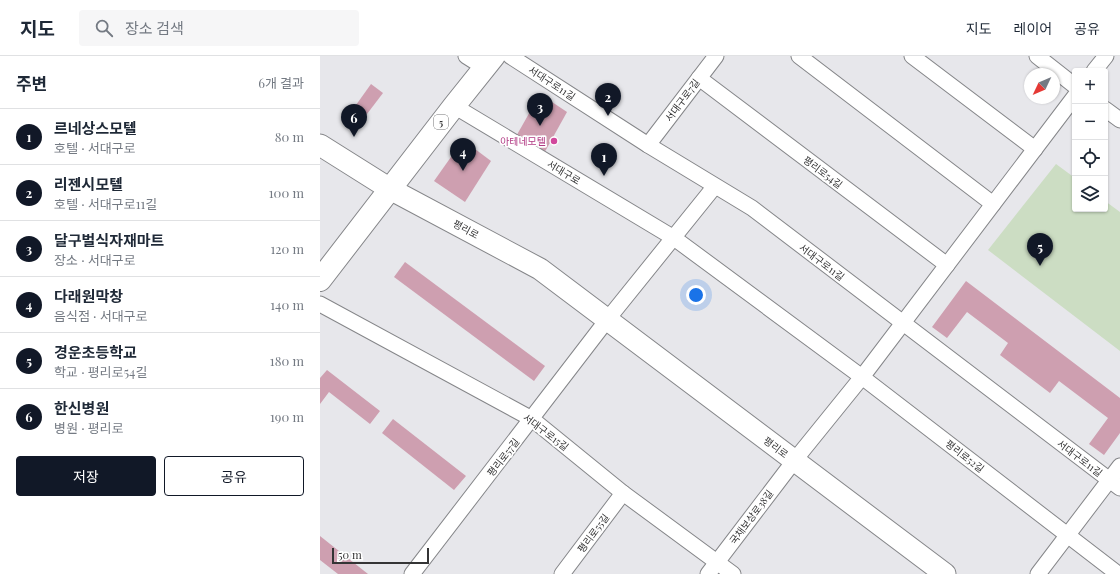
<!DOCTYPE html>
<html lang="ko">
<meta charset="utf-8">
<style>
:root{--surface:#fff;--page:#f6f6f7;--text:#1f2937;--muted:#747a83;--line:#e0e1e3;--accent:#111827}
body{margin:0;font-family:"Playfair Display","Noto Sans KR",serif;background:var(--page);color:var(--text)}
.controls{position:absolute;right:12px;top:12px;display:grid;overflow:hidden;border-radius:4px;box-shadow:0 1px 3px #0004}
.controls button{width:36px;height:36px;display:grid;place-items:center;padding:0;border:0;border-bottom:1px solid var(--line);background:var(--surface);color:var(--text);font:20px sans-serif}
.compass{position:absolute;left:704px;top:12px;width:36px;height:36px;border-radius:50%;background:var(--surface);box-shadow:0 1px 3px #0004;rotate:226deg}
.scale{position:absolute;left:12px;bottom:10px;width:97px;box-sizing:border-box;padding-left:4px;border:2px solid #343435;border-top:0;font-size:11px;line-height:14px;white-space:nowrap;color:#343435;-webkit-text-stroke:3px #fff;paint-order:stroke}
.you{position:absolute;left:376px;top:239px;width:14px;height:14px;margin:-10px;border:3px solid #fff;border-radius:50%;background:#1a73e8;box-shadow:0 0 0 6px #1a73e833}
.badge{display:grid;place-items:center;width:26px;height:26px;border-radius:50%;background:var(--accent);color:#fff;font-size:13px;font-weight:700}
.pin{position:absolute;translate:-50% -33px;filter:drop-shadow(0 1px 2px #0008)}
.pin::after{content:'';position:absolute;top:21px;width:14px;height:12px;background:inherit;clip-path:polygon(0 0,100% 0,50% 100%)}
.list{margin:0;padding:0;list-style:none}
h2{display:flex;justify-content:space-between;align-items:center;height:52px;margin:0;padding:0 16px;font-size:17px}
h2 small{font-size:13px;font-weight:400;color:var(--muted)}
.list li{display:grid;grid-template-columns:26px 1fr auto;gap:12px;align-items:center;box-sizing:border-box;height:56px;padding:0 16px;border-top:1px solid var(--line)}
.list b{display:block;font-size:15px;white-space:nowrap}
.list p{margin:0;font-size:13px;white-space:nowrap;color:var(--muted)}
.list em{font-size:13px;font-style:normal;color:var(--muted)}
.actions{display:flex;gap:8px;padding:12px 16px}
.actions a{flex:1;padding:9px 0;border:1px solid var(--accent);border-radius:4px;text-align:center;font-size:14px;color:var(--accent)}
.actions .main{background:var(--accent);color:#fff}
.icon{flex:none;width:22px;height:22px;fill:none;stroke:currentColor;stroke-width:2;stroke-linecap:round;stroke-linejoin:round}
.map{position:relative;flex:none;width:800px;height:518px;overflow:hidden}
header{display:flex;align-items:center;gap:24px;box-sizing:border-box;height:56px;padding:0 20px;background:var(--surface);border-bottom:1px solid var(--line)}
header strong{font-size:19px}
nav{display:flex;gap:22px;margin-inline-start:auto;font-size:14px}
.search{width:280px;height:36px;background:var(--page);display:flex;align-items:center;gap:10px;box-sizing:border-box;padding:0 14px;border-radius:4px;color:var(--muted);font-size:15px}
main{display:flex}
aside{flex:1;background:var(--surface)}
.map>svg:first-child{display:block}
.green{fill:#ccddc3}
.building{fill:#ce9fb0}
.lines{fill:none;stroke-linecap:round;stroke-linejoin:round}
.street-casing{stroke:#858689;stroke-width:17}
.secondary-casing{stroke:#858689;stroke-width:23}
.primary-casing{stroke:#858689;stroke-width:24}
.street{stroke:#fff;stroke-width:15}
.secondary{stroke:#fff;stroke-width:21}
.primary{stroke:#fff;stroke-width:22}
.hotel-dot{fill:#d1479c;stroke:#fff;stroke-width:1.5}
.labels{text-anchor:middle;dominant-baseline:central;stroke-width:3.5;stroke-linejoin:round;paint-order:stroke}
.shield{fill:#fff;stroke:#717172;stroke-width:1}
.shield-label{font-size:9px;font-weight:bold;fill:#343435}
.street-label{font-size:10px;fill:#343435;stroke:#fff}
.hotel-label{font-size:10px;fill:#b23c85;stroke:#fff;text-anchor:end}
</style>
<header>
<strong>지도</strong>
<div class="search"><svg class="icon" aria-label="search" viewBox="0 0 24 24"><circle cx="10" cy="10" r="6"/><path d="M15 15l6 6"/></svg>장소 검색</div>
<nav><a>지도</a><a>레이어</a><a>공유</a></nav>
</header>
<main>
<aside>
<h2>주변<small>6개 결과</small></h2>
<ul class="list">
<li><span class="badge">1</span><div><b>르네상스모텔</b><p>호텔 · 서대구로</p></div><em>80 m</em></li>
<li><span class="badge">2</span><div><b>리젠시모텔</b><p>호텔 · 서대구로11길</p></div><em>100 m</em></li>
<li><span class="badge">3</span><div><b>달구벌식자재마트</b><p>장소 · 서대구로</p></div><em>120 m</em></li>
<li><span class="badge">4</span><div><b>다래원막창</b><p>음식점 · 서대구로</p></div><em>140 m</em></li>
<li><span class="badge">5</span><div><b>경운초등학교</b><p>학교 · 평리로54길</p></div><em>180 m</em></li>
<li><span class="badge">6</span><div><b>한신병원</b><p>병원 · 평리로</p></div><em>190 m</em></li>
</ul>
<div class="actions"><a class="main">저장</a><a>공유</a></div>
</aside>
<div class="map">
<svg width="800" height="518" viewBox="0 0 800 518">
<rect width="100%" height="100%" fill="#e7e7eb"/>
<path class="green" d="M736,108l19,14v31h30v-8l15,11v139l-132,-101z"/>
<g class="building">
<path d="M51,28l12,9 -16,21 -11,-9z"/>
<path d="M220,38l27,18 -25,45 -28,-17z"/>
<path d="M143,84l28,21 -26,41 -31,-21z"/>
<path d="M85,206l140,104 -11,15 -140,-104z"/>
<path d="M646,225l154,117v35l-16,22 -15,-11 19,-26 -49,-37 -9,12 -50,-38 8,-12 -41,-31 -20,26 -15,-11z"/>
<path d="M7,314l53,41 -10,13 -41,-32 -9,12v-26z"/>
<path d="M73,363l73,57 -12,14 -72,-57z"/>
<path d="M0,480l48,38h-30l-18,-14z"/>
</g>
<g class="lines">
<g class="street-casing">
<g id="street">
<path d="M146,0l19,12"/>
<path d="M190,0l138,89 104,63 368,280"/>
<path d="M479,0l194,148"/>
<path d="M592,0l123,93"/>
<path d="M717,0l38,30"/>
<path d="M774,15l12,-15"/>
<path d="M379,22l248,187"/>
<path d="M134,50l220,132 188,139 256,197"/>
<path d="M785,53l15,11"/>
<path d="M328,89l68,-89"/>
<path d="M0,248l212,115 91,74 110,81"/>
<path d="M92,518l195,-254 108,-134"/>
<path d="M242,518l61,-81"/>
<path d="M388,518l86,-113 68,-84 213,-281"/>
<path d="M718,518l82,-108"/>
</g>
</g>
<g class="secondary-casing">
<path id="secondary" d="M0,89l70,44 150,80 405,305"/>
</g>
<g class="primary-casing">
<path id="primary" d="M0,224l134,-174 40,-50"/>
</g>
<use href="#street" class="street"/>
<use href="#secondary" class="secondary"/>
<use href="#primary" class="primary"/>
</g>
<circle class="hotel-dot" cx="234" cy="85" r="4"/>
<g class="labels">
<rect class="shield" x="114" y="59" width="14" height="14" rx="3"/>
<g class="shield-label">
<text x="121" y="66">5</text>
</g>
<g class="street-label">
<text transform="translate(232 27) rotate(33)">서대구로11길</text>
<text transform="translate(362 44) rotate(-53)">서대구로7길</text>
<text transform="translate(244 116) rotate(31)">서대구로</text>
<text transform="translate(503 116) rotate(37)">평리로54길</text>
<text transform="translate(146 173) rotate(28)">평리로</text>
<text transform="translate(502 206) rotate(37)">서대구로11길</text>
<text transform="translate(226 376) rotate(37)">서대구로15길</text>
<text transform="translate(456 391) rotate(37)">평리로</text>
<text transform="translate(645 400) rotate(38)">평리로52길</text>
<text transform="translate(183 401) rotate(-52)">평리로57길</text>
<text transform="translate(760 402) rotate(37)">서대구로11길</text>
<text transform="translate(431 461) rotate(-53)">국채보상로38길</text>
<text transform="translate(273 477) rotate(-53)">평리로55길</text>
</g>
<g class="hotel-label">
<text x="226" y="85">아테네모텔</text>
</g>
</g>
</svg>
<div class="controls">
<button>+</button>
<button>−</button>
<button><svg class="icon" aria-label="locate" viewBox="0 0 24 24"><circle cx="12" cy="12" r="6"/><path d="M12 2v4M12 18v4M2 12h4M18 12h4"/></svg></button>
<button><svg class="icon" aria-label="layers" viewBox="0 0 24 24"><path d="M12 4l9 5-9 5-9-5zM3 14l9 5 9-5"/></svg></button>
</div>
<svg class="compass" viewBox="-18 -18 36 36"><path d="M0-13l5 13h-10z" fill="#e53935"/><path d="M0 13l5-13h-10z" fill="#747a83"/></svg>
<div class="scale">50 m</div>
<div class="you"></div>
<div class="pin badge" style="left:284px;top:120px">1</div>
<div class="pin badge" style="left:288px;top:60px">2</div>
<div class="pin badge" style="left:220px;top:70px">3</div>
<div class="pin badge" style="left:143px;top:115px">4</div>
<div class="pin badge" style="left:720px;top:210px">5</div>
<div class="pin badge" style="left:34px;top:81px">6</div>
</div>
</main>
